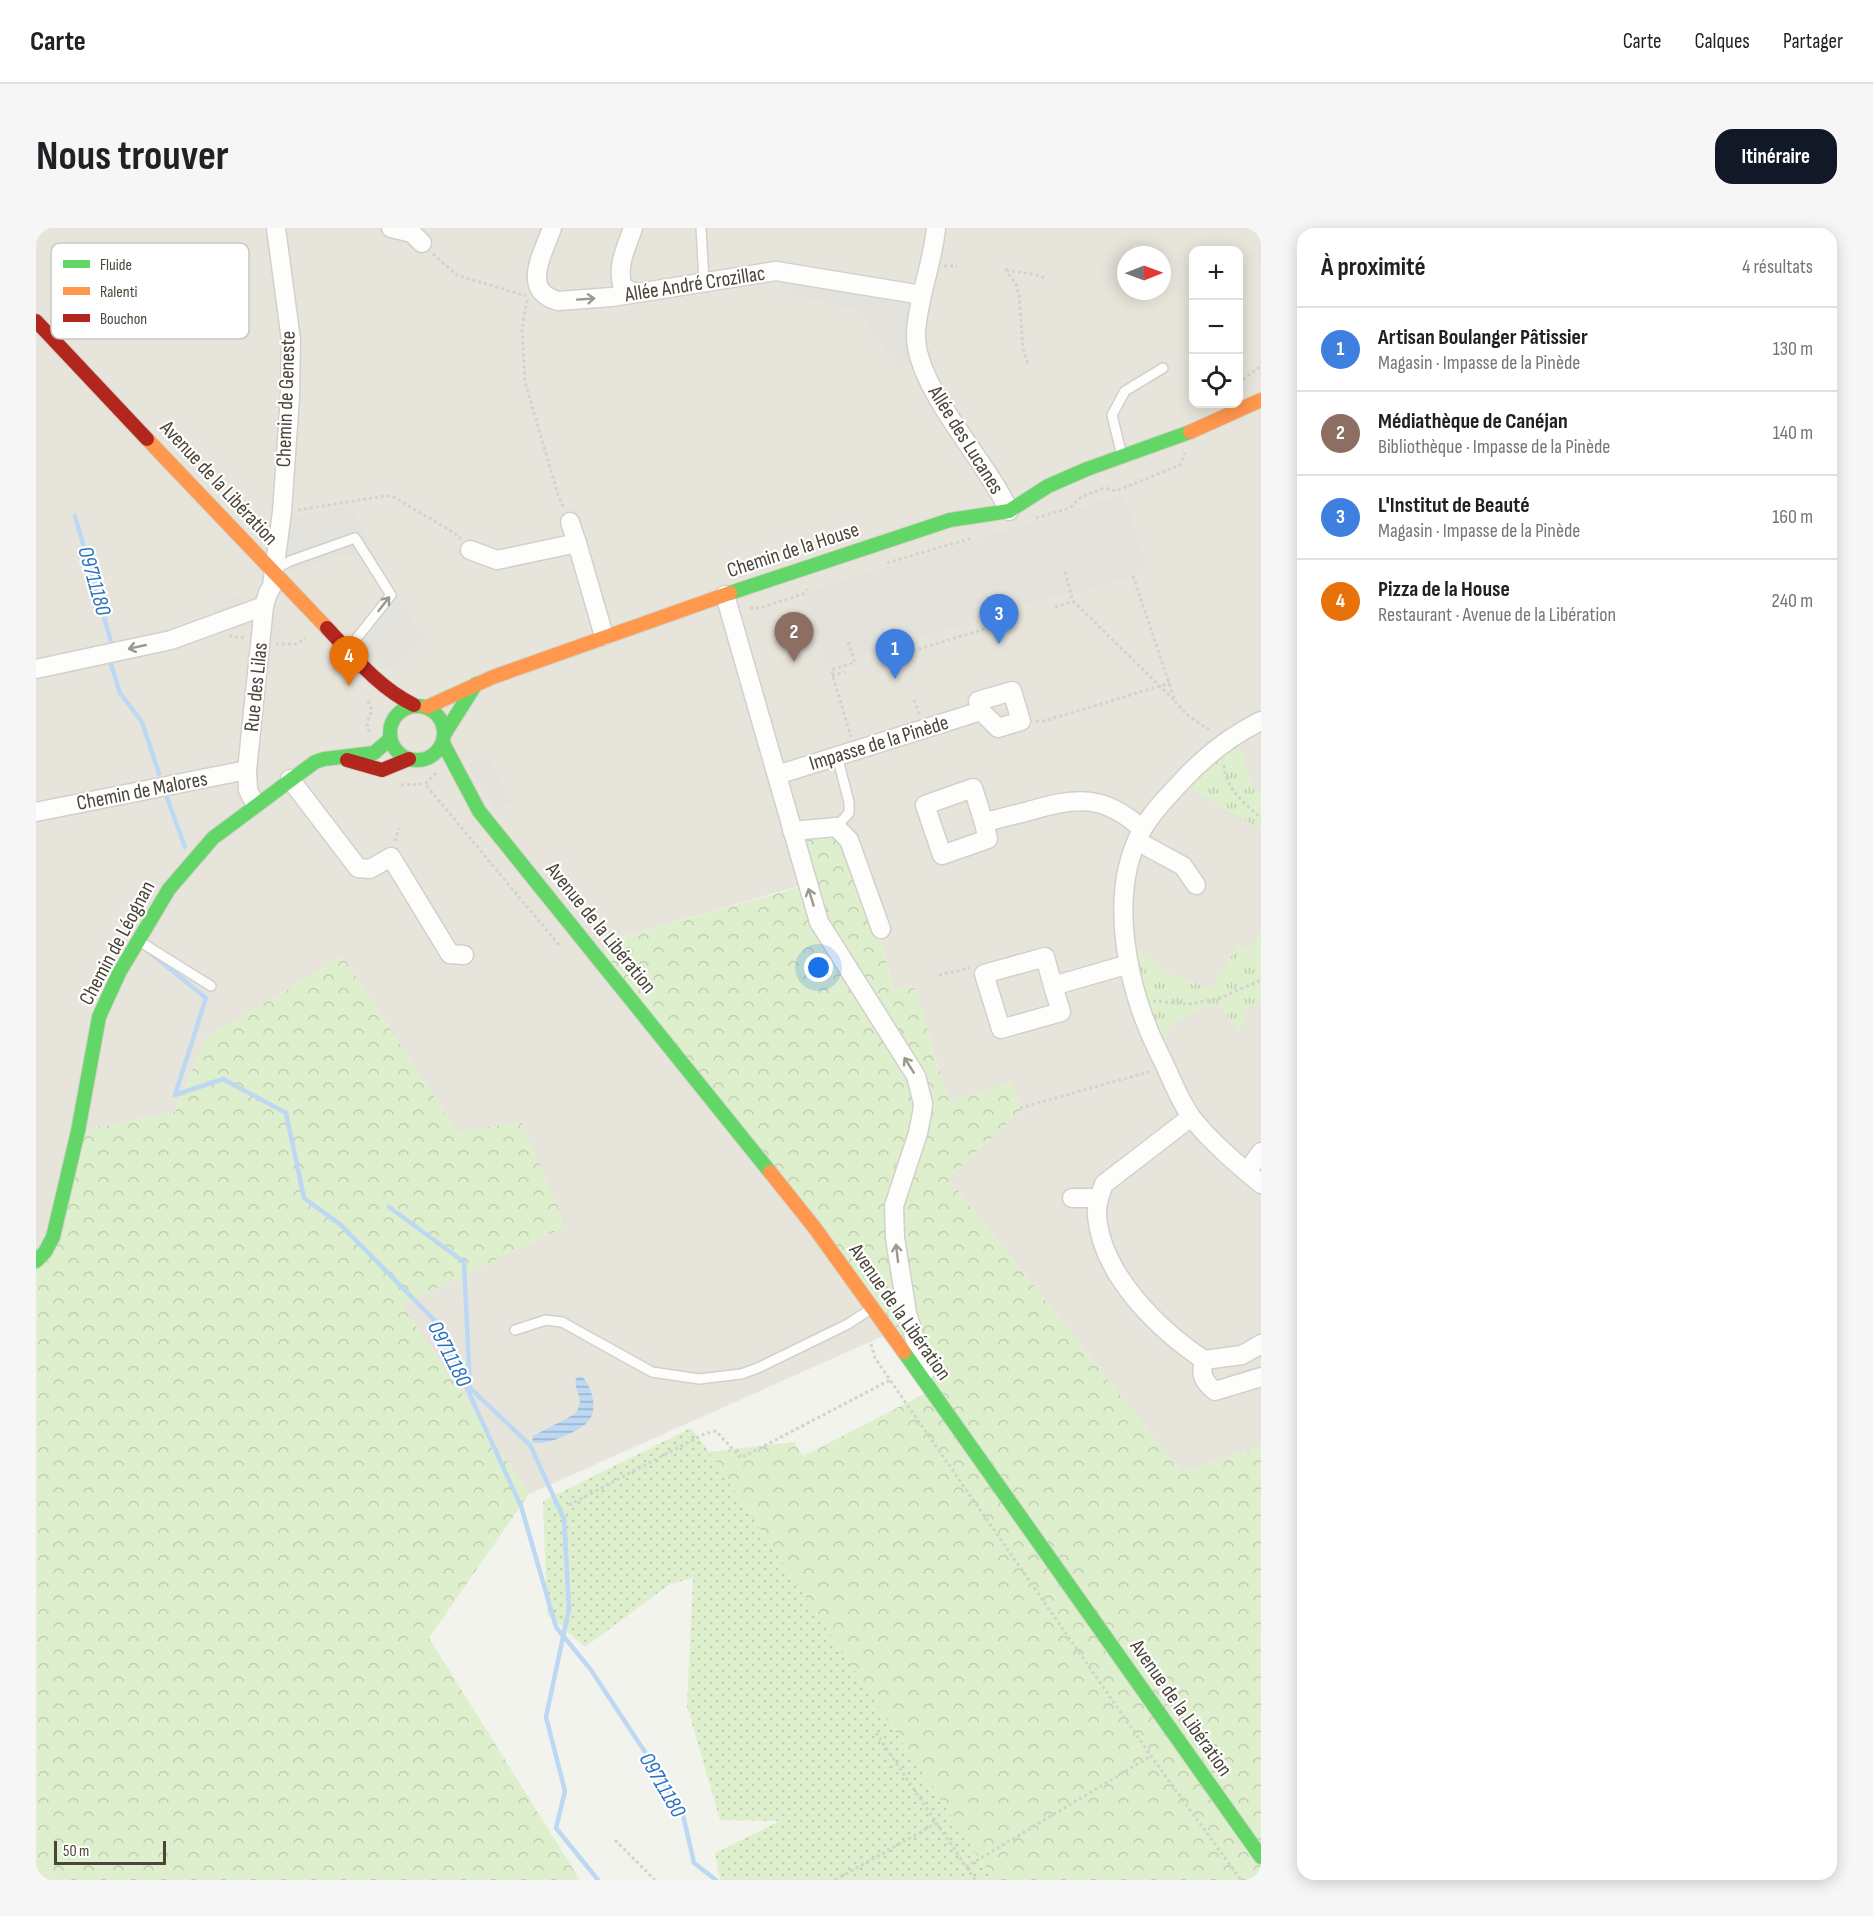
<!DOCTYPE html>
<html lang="fr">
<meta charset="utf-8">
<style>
:root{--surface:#fff;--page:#f6f6f6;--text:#202124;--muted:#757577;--line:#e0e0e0;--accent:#111827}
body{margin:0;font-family:"Sofia Sans Condensed",sans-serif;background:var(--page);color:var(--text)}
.controls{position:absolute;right:18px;top:18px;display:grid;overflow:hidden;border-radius:12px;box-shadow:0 3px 15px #0003}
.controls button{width:54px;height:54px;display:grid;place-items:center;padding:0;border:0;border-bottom:2px solid var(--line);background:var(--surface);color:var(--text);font:30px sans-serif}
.compass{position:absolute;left:1081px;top:18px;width:54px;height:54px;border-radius:50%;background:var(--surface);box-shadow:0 3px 15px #0003;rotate:89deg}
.scale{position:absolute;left:18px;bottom:15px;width:112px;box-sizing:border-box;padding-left:6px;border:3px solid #4b4538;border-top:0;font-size:16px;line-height:21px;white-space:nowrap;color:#4b4538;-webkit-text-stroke:4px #fff;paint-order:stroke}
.you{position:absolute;left:783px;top:740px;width:21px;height:21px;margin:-15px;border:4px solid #fff;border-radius:50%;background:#1a73e8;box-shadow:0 0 0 9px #1a73e833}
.badge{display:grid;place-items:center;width:39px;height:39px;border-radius:50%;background:var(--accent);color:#fff;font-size:20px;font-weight:700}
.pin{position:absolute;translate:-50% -50px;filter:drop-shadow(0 2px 3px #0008)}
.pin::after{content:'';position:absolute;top:32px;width:21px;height:18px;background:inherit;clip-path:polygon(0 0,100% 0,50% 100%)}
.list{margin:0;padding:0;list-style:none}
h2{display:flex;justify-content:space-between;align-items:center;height:78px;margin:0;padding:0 24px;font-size:26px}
h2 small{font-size:20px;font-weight:400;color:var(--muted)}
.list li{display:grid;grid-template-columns:39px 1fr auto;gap:18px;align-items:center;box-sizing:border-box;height:84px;padding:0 24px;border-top:2px solid var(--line)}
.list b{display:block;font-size:22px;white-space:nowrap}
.list p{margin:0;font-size:20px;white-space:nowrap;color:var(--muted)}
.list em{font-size:20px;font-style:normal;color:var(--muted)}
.icon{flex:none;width:33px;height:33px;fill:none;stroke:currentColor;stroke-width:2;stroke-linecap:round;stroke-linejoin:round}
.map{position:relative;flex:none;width:1225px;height:1652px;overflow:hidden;border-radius:18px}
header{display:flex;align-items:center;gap:36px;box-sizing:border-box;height:84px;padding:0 30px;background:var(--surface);border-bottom:2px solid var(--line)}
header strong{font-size:28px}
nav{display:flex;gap:33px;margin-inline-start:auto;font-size:21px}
.intro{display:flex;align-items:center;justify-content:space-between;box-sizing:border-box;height:144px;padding:0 36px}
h1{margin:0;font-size:42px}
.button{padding:15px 27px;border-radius:18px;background:var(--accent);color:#fff;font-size:21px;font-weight:700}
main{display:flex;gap:36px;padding:0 36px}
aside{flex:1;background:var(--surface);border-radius:18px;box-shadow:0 3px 15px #0003}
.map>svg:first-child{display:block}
.residential{fill:#e7e5db;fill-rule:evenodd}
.grass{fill:url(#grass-dots)}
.forest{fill:url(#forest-crowns)}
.park{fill:url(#park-tufts)}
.parking{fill:#e3e2dc}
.water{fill:url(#water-rules)}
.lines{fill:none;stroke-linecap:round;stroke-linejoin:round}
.stream{stroke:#bcd8f3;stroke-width:4.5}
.lane-casing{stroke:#d1d0cb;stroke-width:12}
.street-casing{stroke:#d1d0cb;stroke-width:21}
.fast-casing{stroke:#d3d1c4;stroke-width:16}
.slow-casing{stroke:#d3d1c4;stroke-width:16}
.jam-casing{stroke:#d3d1c4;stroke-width:16}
.path{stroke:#d3d2cc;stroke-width:3;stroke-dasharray:3 3;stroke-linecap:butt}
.lane{stroke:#fdfdfc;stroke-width:9}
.street{stroke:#fdfdfc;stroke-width:18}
.fast{stroke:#63d668;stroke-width:14}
.slow{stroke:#ff974d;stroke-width:14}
.jam{stroke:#b3261e;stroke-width:14}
.oneway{stroke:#9b9890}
.labels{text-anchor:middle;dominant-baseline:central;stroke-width:4.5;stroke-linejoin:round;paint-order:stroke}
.street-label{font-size:21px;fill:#4b4538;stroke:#fff}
.water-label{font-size:22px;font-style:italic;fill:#2972bf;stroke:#fff}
.key{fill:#fff;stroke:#c9c7c3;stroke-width:1.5}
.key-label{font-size:16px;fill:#4b4538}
</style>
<header>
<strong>Carte</strong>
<nav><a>Carte</a><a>Calques</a><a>Partager</a></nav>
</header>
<div class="intro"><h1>Nous trouver</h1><a class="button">Itinéraire</a></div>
<main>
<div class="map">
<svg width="1225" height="1652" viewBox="0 0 1225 1652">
<defs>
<pattern id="grass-dots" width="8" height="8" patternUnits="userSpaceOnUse" patternTransform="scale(1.5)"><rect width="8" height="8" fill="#deefcd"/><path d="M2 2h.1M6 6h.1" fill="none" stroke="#c0ceb1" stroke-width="1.8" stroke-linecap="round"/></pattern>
<pattern id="forest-crowns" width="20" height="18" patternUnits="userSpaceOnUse" patternTransform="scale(1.5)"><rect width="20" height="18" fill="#deefcd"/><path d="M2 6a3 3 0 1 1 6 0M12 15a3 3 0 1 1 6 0" fill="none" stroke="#c0ceb1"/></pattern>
<pattern id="park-tufts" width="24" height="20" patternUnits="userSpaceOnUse" patternTransform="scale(1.5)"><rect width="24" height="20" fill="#deefcd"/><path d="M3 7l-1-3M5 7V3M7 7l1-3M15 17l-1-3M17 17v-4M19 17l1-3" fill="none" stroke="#c0ceb1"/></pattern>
<pattern id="water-rules" width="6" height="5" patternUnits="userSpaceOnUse" patternTransform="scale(1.5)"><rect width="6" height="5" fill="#bcd8f3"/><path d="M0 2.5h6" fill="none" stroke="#9bb1c6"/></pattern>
</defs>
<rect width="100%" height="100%" fill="#f3f3ee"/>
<path class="residential" d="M0,0h1225v1218l-79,27 -234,-295 73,-67 -9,-28 -63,18 -35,-115 -20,4 -16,-60 -71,-46 -196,56 279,393 -361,161 -127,-189 163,-79 -109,-95 -113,-175 -138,83 -30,73 -97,19 -42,130zM1158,22h44v154h-44zM1090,27h36v36h-36z"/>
<path class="grass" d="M655,1200l18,24 285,428h-274l-5,-27 65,-32 -60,-1 -33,-114 6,-128 -23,6 -85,63 -38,-33 -4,-113z"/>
<g class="forest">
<path d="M800,599l42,104 16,59 20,-4 35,115 63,-19 8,26 1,3 -73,67 234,295 79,-27v434h-267l-285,-428 85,-10 9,14 127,-65 -332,-433 13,-18 196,-55 -15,-54z"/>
<path d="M307,728l113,175 66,-8 44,103 -164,79 127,189 -100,144 151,242h-544v-619l42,-130 97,-19 30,-73z"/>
</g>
<g class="park">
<path d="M1201,514l18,50 6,-2v39l-76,-43z"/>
<path d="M1225,703v73l-13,3 -9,26 -20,-30c-17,7 -39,13 -51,28 -4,6 -2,13 -9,22l-32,-102 12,-2 28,23 41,16 7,-3 23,-40 12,5z"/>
</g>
<g class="parking">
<path d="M744,48l117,23 12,13 5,52 -16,3 -41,-58 -78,-17z"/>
<path d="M1088,266l23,78 -80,24 -1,-3 -239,73 -22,-74z"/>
<path d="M317,277l18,45 -17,5h-16l-46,18 -4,-29 4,-28z"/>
<path d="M205,366l5,12 -3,11 4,9 -16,6 -4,-8 -11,-7 -4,-12z"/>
<path d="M360,369l29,42 -37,32 -25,-28z"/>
<path d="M227,389l19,1 -3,24 -18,-2z"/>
<path d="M449,524l28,49 -16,11 -29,-47z"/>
</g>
<path class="water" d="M546,1148c9,10 16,31 8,43 -6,11 -47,29 -58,23l1,-6 42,-22c12,-17 -2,-20 1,-36z"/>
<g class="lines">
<g class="stream">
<path d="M39,288l37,129"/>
<path d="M74,433l10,32 22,29 17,52"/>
<path d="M130,567l19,52"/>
<path d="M113,724l57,46 -31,97 48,-16 63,34 18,85 37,27 96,98 84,183 35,121 35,43 54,82 38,63 11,48 22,17"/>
<path d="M353,979l75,55 6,126 60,57 34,74 5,90 -23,108 19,74 -9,37 42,52"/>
</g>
<g class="lane-casing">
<g id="lane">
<path d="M665,0l3,53"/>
<path d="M1086,228l-10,-41 13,-24 38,-23"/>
<path d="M239,341l15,-8 65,-23 36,57 -42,53"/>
<path d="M800,599l13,-14v-11l-12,-46"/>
<path d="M103,713l72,45"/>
<path d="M479,1102l31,-10 16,2 90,50 47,7 42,-5 17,-6 90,-44 23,-15"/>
</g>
</g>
<g class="street-casing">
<g id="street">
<path d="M355,0l21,5 10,10"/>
<path d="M516,0c-9,26 -32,62 6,73l54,-4 164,-26 146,24"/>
<path d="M597,0c-7,20 -17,39 -10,60l11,4"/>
<path d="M900,0c-3,35 -18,69 -20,104 -3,54 71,128 93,179"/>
<path d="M534,294l7,21"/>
<path d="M434,322l27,10 80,-17 27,93"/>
<path d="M689,367l94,327 97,154 7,27 -1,10 -4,20 -24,73 1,32 12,75 18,59"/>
<path d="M0,441l135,-29 93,-34"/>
<path d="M1225,493c-31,15 -56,35 -79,60 -14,15 -30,31 -40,49 -36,65 -14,161 17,223 11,21 19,46 33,65 20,25 45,46 69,66"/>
<path d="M741,547l204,-64 17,17 23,-7 -9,-30 -34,10 3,10"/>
<path d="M254,551l68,89 12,1 21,-12 59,97 14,1"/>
<path d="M219,576l-7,-14 -1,-20 17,-164 4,-13 4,-7 10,-74 8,-115 1,-57 -15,-112"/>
<path d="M0,584l211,-42"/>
<path d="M948,595l4,16 -46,16 -17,-50 48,-17 11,35c15,-5 30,-8 45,-12 47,-14 75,-17 113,18"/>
<path d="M756,603l44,-4 13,13 32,89"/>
<path d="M1101,613l46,25 13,19"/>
<path d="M1017,758l-8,-29 -61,17 17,55 60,-17 -8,-26 76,-22"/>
<path d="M1155,889l-87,67c-4,10 -8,21 -7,32 5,59 61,113 107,144l38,-5 19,-11"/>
<path d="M1211,944l14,-20"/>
<path d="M1036,970h27"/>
<path d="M1168,1132c-4,15 -1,21 11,31l46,-14"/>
</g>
</g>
<g class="fast-casing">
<g id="fast">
<path d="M694,365l220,-73 59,-9 39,-25 39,-17 103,-37"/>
<circle cx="381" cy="505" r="27"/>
<path d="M409,505l31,-49"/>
<path d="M407,515l36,68 291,361"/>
<path d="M0,1033l9,-9 8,-15 25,-106 21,-114 20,-44 50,-84 44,-51 102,-76 9,-3 50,-6 16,-14"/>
<path d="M868,1124l357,505"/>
</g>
</g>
<g class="slow-casing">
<g id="slow">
<path d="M1154,204l71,-32"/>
<path d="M111,211l180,189"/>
<path d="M391,479l66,-30 237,-84"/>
<path d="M734,944l44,55 90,125"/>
</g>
</g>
<g class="jam-casing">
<g id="jam">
<path d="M0,93l111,118"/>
<path d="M291,400c27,29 52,60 87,77"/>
<path d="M311,532l35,10 27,-11"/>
</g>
</g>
<g class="path">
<path d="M397,26l24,21 69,21"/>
<path d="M908,38h13"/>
<path d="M969,41l11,15 3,11 4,54 5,14"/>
<path d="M970,42l31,5 8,3"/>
<path d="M491,72l-5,29 3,53 33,113 6,14"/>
<path d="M1202,155l23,-17"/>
<path d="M262,282l86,-14h8l64,38 5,5"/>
<path d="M1000,290l34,-10 11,-11 23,-9 12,3 64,-26 5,-12"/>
<path d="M851,335l85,-25"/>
<path d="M1029,344l8,29 101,99"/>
<path d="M1097,348l42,125 11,13 26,18"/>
<path d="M1019,379l18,-6"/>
<path d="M714,380h10l43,-14 4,-5"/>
<path d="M856,400l12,35"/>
<path d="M193,408l17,2"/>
<path d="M812,414l7,20 -24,8 20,67"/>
<path d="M240,416h20l10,-6"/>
<path d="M854,430l107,-33"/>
<path d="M796,448l13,-4"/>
<path d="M878,472l6,16"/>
<path d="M332,473l4,9 -5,13 2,11"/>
<path d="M1000,493h8l126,-38"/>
<path d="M1188,537c1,23 21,39 37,53"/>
<path d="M400,545l-11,11 134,161"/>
<path d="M365,557l24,-1"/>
<path d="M359,613l4,-13"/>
<path d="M903,747l31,-7"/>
<path d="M1117,773l36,3 31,-6 41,-18"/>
<path d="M984,880l132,-37"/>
<path d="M835,1116l4,14 15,22 261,376 90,124"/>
<path d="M533,1277l135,-71 12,-3 25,27 149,-78"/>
<path d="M840,1505l99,147"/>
<path d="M579,1612l40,40"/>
<path d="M930,1639l185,-111"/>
<path d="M799,1652l102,-57"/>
</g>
<use href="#lane" class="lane"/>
<use href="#street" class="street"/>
<use href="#fast" class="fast"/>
<use href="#slow" class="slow"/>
<use href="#jam" class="jam"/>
</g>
<defs><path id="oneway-shaft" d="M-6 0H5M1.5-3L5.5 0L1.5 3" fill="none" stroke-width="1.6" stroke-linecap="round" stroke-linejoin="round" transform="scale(1.5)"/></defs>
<g class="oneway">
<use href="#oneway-shaft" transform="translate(550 71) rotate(-4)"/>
<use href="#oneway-shaft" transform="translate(348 376) rotate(-52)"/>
<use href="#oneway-shaft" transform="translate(101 419) rotate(167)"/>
<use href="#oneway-shaft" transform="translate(775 669) rotate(-107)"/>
<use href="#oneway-shaft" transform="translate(873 837) rotate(-122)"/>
<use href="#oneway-shaft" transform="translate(861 1025) rotate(-97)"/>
</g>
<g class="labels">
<g class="street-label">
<text transform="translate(659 56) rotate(-9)">Allée André Crozillac</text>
<text transform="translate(250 171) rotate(-88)">Chemin de Geneste</text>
<text transform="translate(930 212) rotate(58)">Allée des Lucanes</text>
<text transform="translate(183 255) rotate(47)">Avenue de la Libération</text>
<text transform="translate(757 322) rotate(-18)">Chemin de la House</text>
<text transform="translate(220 459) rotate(-84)">Rue des Lilas</text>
<text transform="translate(843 515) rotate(-17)">Impasse de la Pinède</text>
<text transform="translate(106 563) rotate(-11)">Chemin de Malores</text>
<text transform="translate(565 700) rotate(51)">Avenue de la Libération</text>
<text transform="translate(81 715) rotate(-62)">Chemin de Léognan</text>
<text transform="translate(864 1084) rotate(55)">Avenue de la Libération</text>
<text transform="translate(1145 1480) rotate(55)">Avenue de la Libération</text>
</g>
<g class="water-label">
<text transform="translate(58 353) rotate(74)">O9711180</text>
<text transform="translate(413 1126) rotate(63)">O9711180</text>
<text transform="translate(626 1557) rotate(60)">O9711180</text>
</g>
</g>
<rect x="15" y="15" width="198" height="96" rx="9" class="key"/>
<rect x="27" y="32" width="27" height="8" fill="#63d668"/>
<rect x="27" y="59" width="27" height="8" fill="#ff974d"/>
<rect x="27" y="86" width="27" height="8" fill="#b3261e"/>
<g class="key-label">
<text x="64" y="42">Fluide</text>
<text x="64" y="69">Ralenti</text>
<text x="64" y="96">Bouchon</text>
</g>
</svg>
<div class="controls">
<button>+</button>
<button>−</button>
<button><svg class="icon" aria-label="locate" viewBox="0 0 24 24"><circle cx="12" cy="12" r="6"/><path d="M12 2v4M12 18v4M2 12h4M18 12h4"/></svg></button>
</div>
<svg class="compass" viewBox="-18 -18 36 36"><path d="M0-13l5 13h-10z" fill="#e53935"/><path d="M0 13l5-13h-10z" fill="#757577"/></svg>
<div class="scale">50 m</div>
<div class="you"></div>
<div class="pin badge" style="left:859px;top:451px;background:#3f7fe0">1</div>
<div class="pin badge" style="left:758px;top:434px;background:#8d6e63">2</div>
<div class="pin badge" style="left:963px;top:416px;background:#3f7fe0">3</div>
<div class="pin badge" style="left:313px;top:458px;background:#e8710a">4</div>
</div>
<aside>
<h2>À proximité<small>4 résultats</small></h2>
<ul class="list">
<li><span class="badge" style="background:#3f7fe0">1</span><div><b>Artisan Boulanger Pâtissier</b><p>Magasin · Impasse de la Pinède</p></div><em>130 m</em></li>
<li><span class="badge" style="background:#8d6e63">2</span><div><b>Médiathèque de Canéjan</b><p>Bibliothèque · Impasse de la Pinède</p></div><em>140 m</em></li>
<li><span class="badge" style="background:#3f7fe0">3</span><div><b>L'Institut de Beauté</b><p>Magasin · Impasse de la Pinède</p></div><em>160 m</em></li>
<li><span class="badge" style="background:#e8710a">4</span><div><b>Pizza de la House</b><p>Restaurant · Avenue de la Libération</p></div><em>240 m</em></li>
</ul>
</aside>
</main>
